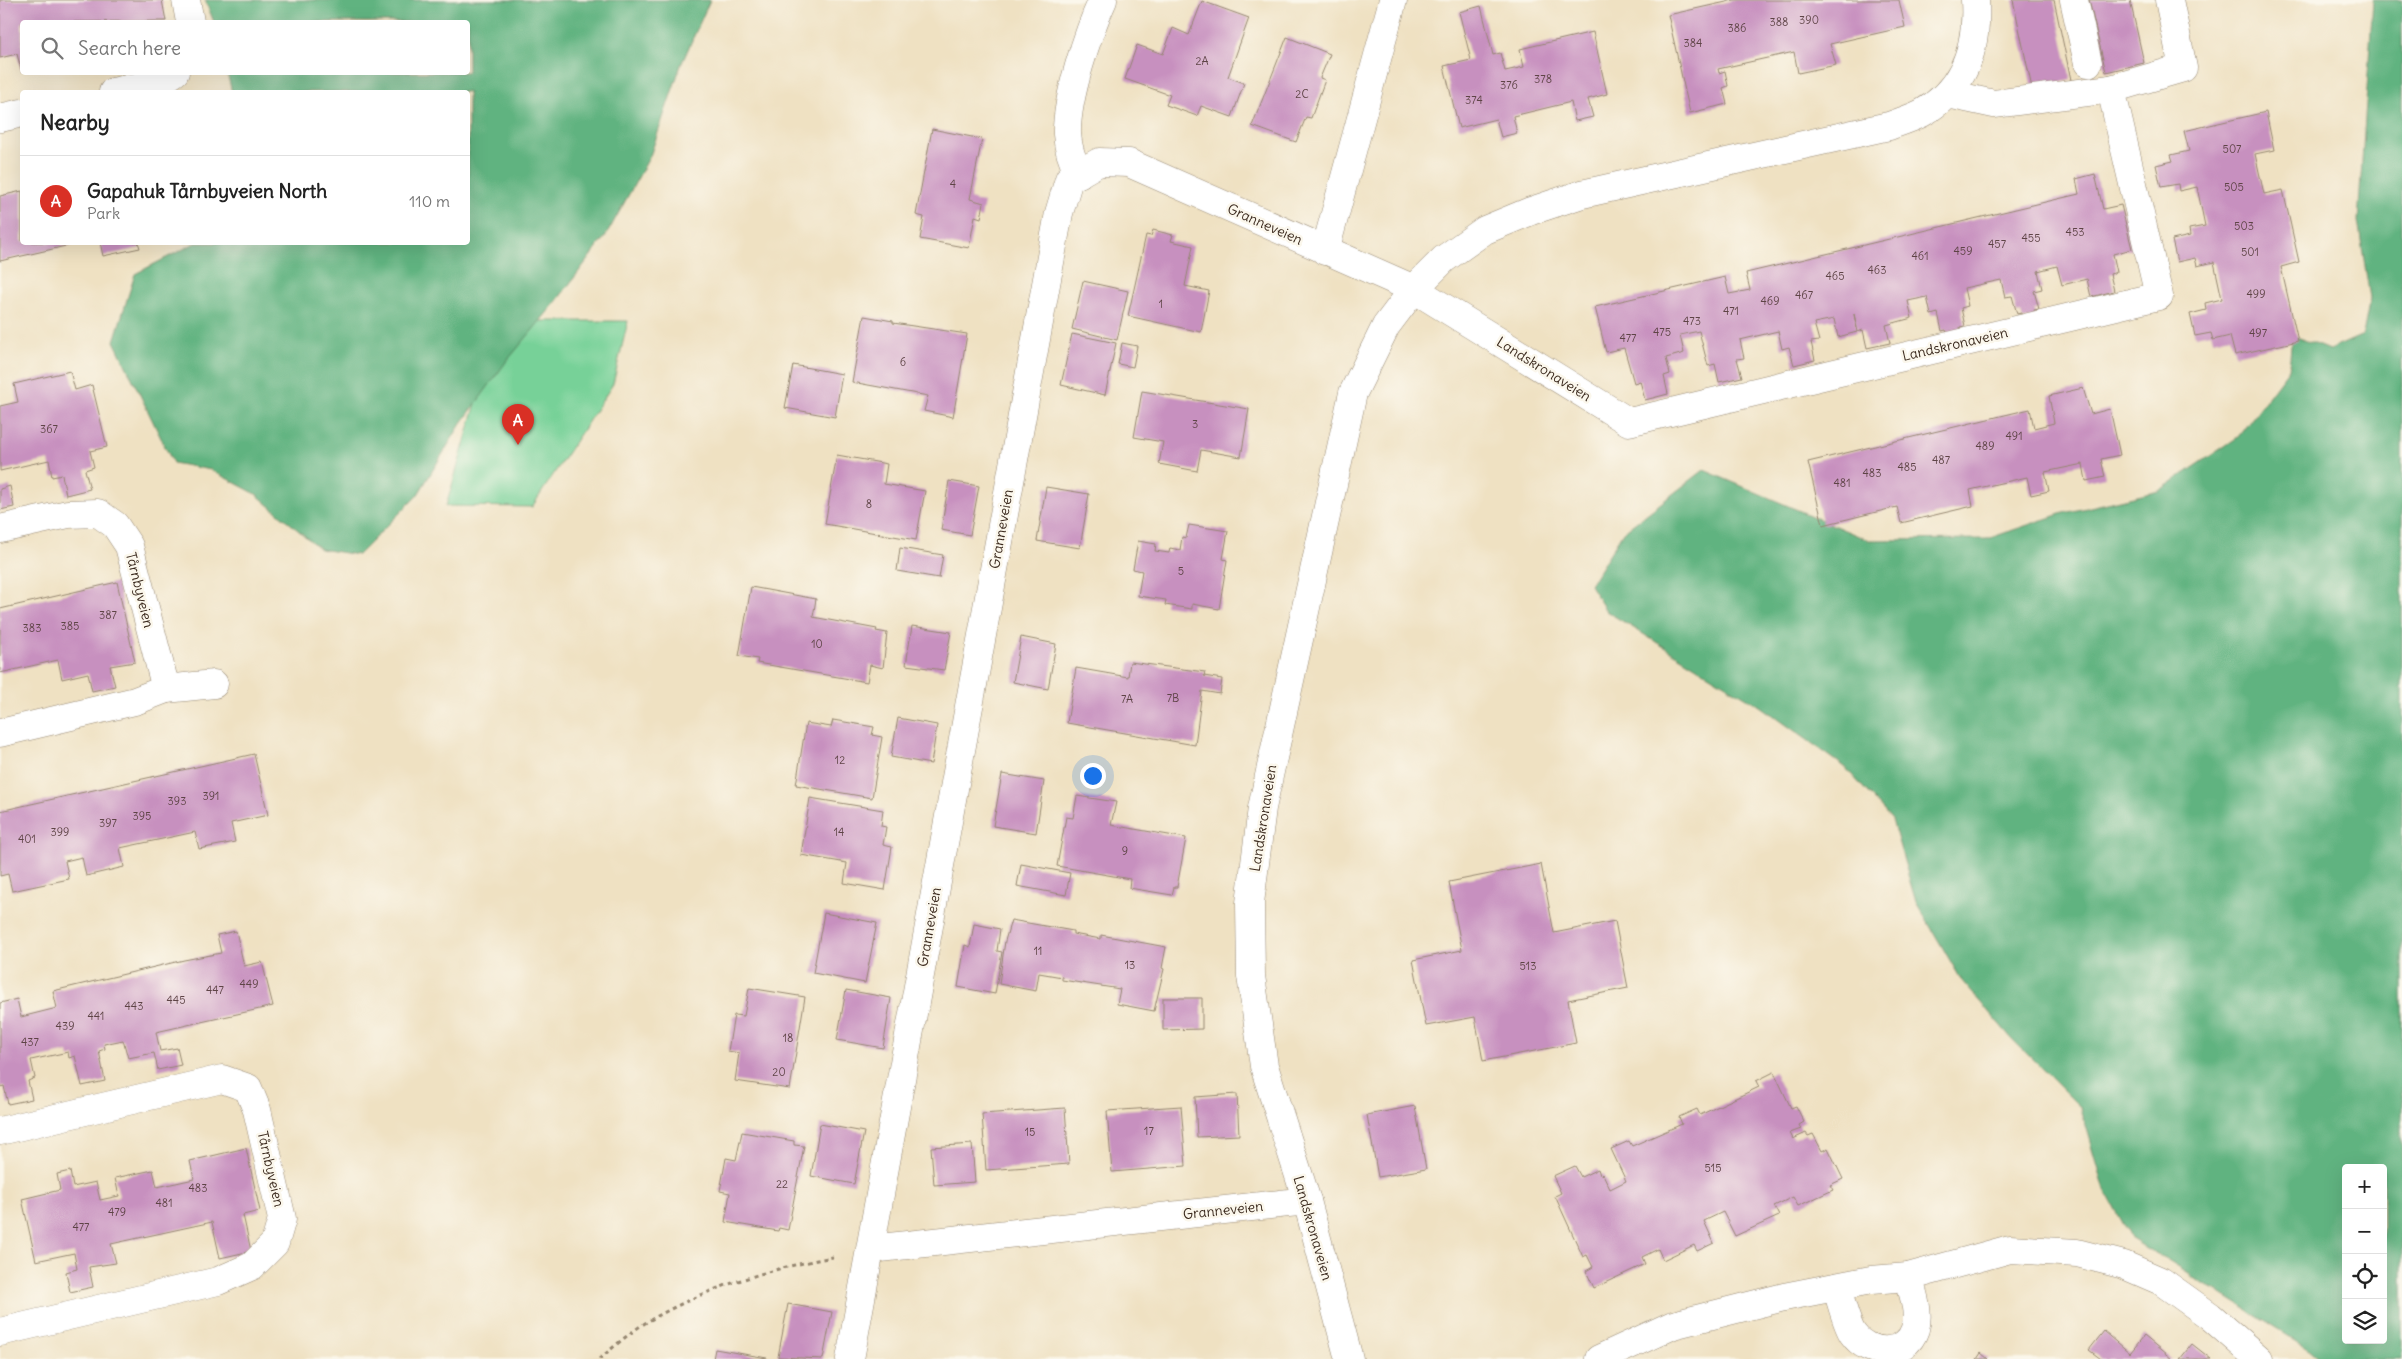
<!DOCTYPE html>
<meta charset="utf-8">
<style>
:root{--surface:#fff;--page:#f6f6f6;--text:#222;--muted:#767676;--line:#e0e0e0;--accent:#d93025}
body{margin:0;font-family:Delius,sans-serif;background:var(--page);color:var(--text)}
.controls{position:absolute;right:15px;bottom:15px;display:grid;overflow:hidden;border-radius:5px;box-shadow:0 5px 20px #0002}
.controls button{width:45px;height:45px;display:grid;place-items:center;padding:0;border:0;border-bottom:1px solid var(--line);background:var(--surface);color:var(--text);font:25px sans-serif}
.you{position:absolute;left:1092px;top:775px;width:18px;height:18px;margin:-12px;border:4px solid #fff;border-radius:50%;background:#1a73e8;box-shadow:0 0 0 8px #1a73e833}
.badge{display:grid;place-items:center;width:32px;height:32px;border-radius:50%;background:var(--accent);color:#fff;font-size:16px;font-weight:700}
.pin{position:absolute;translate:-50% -41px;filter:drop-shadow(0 1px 2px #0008)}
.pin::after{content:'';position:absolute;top:26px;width:18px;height:15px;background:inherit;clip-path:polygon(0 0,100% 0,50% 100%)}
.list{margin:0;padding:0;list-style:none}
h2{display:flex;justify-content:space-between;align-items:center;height:65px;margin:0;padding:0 20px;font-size:21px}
h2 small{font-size:16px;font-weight:400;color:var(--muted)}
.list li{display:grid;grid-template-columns:32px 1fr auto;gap:15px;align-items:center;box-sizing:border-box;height:90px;padding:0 20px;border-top:1px solid var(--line)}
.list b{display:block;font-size:19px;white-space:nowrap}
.list p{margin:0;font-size:16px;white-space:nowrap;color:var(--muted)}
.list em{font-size:16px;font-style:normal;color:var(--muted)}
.icon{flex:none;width:28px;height:28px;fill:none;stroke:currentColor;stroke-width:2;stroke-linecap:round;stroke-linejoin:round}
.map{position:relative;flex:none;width:2402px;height:1359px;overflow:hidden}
.search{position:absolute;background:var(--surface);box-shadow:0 5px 20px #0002;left:20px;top:20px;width:450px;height:55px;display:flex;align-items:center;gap:12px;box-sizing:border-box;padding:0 18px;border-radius:5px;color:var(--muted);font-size:19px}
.panel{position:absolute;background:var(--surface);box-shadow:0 5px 20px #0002;left:20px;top:90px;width:450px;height:155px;border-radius:5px}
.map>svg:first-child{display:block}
.green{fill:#77d198;stroke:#597e5b}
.forest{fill:#61b380;stroke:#4e6e4f;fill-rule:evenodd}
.building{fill:#c790bf}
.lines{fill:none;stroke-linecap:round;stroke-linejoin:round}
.minor-casing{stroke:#958670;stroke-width:29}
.path{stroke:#958670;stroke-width:3;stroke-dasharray:4 4;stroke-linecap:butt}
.minor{stroke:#fff;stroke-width:28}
.labels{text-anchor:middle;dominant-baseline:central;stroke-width:5;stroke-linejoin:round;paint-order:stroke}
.number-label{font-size:11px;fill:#5e4446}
.street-label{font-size:14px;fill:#3b2a1e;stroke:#fbf7ec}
</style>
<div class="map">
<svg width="2402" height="1359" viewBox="0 0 2402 1359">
<rect width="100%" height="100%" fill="#fbf7ec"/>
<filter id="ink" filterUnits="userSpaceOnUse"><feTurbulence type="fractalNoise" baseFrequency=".02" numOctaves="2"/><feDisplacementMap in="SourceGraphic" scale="10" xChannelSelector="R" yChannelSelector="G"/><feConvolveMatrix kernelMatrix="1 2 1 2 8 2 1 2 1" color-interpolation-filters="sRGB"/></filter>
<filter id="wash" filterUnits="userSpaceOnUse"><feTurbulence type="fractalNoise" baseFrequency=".0096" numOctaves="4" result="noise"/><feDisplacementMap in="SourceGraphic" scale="20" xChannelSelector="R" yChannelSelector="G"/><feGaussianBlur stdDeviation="1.12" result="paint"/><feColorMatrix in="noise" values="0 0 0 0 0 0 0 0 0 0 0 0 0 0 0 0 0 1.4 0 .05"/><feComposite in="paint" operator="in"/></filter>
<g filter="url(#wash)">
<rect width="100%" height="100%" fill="#efe1c2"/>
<path class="green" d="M500,321h128l-15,63 -81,123 -86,-1z"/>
<g class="forest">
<path d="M205,0h505l-29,65 -31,91 -43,78 -51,68 -50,60 -47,65 -42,69 -59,59 -38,-6 -64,-55 -45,-24 -38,-7 -59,-122 21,-67 60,-31 273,-1v-150h-236l-5,-19 241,-1v-50h-254z"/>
<path d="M2373,0h29v1359h-82l-14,-12 -175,-109 -26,-48 -24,-82 -68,-68 -51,-59 -46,-79 -24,-82 -47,-53 -85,-61 -154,-95 -16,-26 33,-53 81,-62 164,70 119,-1 73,-25 99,-23 79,-54 51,-68 3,-34 37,15 34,-15 7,-37 -12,-77zM2346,1168h37v172h-37z"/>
</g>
<g id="blocks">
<g class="building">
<path d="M0,0h162l4,21 -144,1v51l-5,-19 -17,4z"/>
<path d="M1735,0h164l6,27 -75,17 6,21 -38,8 -4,-21 -76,17 1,4 6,-2 3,15 -5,2 4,16 -37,9 -22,-98z"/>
<path d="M2013,0h41l17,80 -39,8z"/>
<path d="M2089,0h41l14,63 -38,9z"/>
<path d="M1202,1l47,17 -21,59 16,6 -12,34 -31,-11 -4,10 -31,-11 4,-10 -45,-16 12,-34 26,9 10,-26 16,7z"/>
<path d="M1481,6l12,49 7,-2 5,18 19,-4 -4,-18 73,-17 14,62 -19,5 5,18 -18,4 -4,-19 -58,14 4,17 -16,4 -5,-18 -37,9 -15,-62 27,-6 -12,-48z"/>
<path d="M1287,37l43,17 -10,24 5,2 -14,38 -5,-1 -10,25 -44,-16z"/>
<path d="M2266,112l8,38 -19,4 9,40 19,-4 16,72 -18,5 17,74 -63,14 -5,-19 -17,4 -2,-7 -16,3 -5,-22 16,-4 -1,-7 17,-4 -8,-37 -17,4 -2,-8 -18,4 -5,-22 18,-4 -1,-7 16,-3 -8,-39 -18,4 -1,-7 -17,3 -5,-22 17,-4 -2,-6 18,-4 -5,-20z"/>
<path d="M932,129l50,10 -12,60 14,4 -3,15 -6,-2 -6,32 -49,-9 4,-22 -8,-2z"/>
<path d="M2095,174l8,35 18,-4 11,44 -19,5 4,18 -7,2 4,17 -23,6 -4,-18 -25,6 -5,-19 -19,5 4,18 -8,2 5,18 -5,1 1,7 -12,3 -2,-7 -4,1 -5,-18 -7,1 -4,-17 -37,8 4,18 -7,2 4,18 -5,1 2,7 -14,3 -2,-7 -4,1 -4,-18 -7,2 -4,-18 -19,4 4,17 -26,7 4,18 -23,5 -4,-18 -5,2 -4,-18 3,18 -19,5 -4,-18 -20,4 5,18 -8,1 4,18 -21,5 -5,-18 -7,2 -4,-18 -38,9 4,18 -7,1 5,18 -23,5 -4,-18 -7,2 -9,-35 -19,4 4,18 -18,5 4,16 -6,2 4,18 -23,6 -5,-19 -6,2 -10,-35 -18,4 -11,-45 130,-30 4,17 21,-4 -4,-17 333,-79 -3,-15z"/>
<path d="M22,191v51l57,1 -79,18v-65z"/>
<path d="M1153,230l20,5 -2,6 22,5 -8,40 24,5 -8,41 -73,-16 18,-81 5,1z"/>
<path d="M100,242h38l2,6 -37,8z"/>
<path d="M1083,281l45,10 -11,49 -45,-11z"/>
<path d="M864,316l29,5v2l74,11 -14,83 -29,-6 4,-15 -76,-14z"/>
<path d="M1072,334l44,9 -11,52 -44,-10z"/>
<path d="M1122,343l15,3 -4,21 -15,-3z"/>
<path d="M793,365l49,9 -7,43 -50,-9z"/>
<path d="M70,371l5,19 17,-5 15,62 -17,4 4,16 -9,3 5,19 -24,6 -4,-20 -10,2 -3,-17 -49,11v-65l18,-4 -4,-18z"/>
<path d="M2083,388l8,26 19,-5 10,46 -19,4 4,18 -19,4 -3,-17 -38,8 4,19 -18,4 -4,-18 -57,13 3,16 -34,8 -38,9 -4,-16 -74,18 -15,-63 222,-53 4,19 20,-5 -5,-27z"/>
<path d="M1142,391l107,18 -8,48 -40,-7 -4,21 -38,-7 4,-22 -29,-5z"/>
<path d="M837,455l50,9 -3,20 41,7 -9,49 -91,-16z"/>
<path d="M949,481l30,5 -9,49 -29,-5z"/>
<path d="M10,486l4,21 -14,3v-21z"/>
<path d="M1046,487l43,7 -9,54 -43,-7z"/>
<path d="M1189,525l39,6 -5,28 4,1 -8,49 -27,-5v5l-27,-4 1,-5 -28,-4 4,-25 -9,-2 5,-28 18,3 -1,7 14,2 1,-5 10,2 2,-13 4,1z"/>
<path d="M900,548l43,7 -4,23 -42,-7z"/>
<path d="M117,582l18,80 -25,4 5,20 -23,5 -4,-18 -26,6 -4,-19 -58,13v-64z"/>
<path d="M751,587l65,12 -3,18 64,12 -1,2 11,2 -4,35 -13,-3 -3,17 -110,-19 1,-4 -19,-3z"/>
<path d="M912,626l39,6 -7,38 -38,-5z"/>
<path d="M1021,637l35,7 -8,45 -35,-7z"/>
<path d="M1130,662l75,10 -1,4 18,3 -2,15 -18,-3 -7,54 -128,-22 9,-55 52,9z"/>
<path d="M898,718l39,7 -6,39 -40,-7z"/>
<path d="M833,720l41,7 -2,8 10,2 -10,61 -76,-13 10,-62 25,4z"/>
<path d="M254,754l14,61 -37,8 4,19 -36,7 -4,-17 -75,16 4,19 -38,9 -4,-19 -17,4 4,18 -57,12 -4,-17 -8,2v-65z"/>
<path d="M1002,774l42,7 -8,52 -43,-7z"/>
<path d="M1077,796l39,6 -5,23 75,13 -9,49h-3l-2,8 -43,-7 1,-9 -73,-13 9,-49 7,1z"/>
<path d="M810,798l73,12 -2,16 5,1 -3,18 9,2 -7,43 -41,-7 3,-20 -46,-8z"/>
<path d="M1021,864l49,9 -4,22 -49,-9z"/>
<path d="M1541,864l13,69 61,-12 13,67 -60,12 8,43 -93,18 -8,-44 -49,9 -13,-66 49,-10 -13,-68z"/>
<path d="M824,913l53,10 -12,60 -52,-10z"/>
<path d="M1011,920l62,11v3l28,5v-4l65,12 -4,21 2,1 -10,42 -37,-7 3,-15 -58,-9v-3l-23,-4 -3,18 -37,-7 6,-43z"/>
<path d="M974,924l26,5 -3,22 5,1 -7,42 -37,-7 7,-42 5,2z"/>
<path d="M236,931l8,35 18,-4 11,44 -117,26 4,19 17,-3 4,17 -23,5 -4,-17 -26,5 -5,-18 -19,4 1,5 -6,2 6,30 -23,5 -7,-30 -6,2 -1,-6 -37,8 4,18 -7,3 4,18 -24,5 -4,-18 -4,1v-84l17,-4 4,18 36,-9 -4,-17 131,-31 37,-7 -4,-18z"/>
<path d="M749,988l56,9 -15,92 -55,-8 4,-28 -11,-2 6,-36 10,1z"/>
<path d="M846,990l45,8 -8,50 -46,-8z"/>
<path d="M1163,998h39v31l-39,1z"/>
<path d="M1774,1072l17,36 5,-2 8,16 -5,3 2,4 -11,4 3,6 13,-6 2,3 5,-2 9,17 6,-3 15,31 -13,6 3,5 -35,16 -5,-9 -19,9 5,10 -44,20 -12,-24 -19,9 10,22 -17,8 -3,-6 -31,15 -5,-11 -16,8 3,7 -51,24 -8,-17 7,-4 -6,-12 -4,2 -28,-61 6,-3 -8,-17 22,-10 6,11 17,-8 2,6 3,-1 7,15 16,-8 -15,-32 18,-8 3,5 50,-22 -3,-7 18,-8 3,6 59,-28 -3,-6z"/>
<path d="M1237,1094l2,41 -42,2 -2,-40z"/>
<path d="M1181,1106l5,60 -74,6 -5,-61z"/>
<path d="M1415,1106l11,63 -48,8 -11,-62z"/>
<path d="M1065,1108l4,56 -83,6 -4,-56z"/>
<path d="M820,1124l44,8 -10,52 -43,-8z"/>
<path d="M742,1132l52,9v4l10,1 -16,84 -9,-2 -1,3 -53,-9 5,-29 -10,-2 6,-33 10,2z"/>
<path d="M972,1144l3,38 -41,3 -3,-38z"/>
<path d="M246,1148l14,63 -17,4 8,36 -31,7 -8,-36 -101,22 5,19 -27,4 4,20 -23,5 -4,-20 11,-3 -3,-16 -38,8 -14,-62 38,-9 -3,-16 13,-3 3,16 23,-5 4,18 19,-4 -4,-18 38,-8 4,17 19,-4 18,-4 -4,-18z"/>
<path d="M788,1304l44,8 -9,47 -45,-2z"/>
<path d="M2104,1331l26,22 14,-17 28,23h-71l-12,-9z"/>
<path d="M2192,1344l19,15h-31z"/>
<path d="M715,1349l52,9v1h-54z"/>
<path d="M1981,1353l7,6h-11z"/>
</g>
</g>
</g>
<g filter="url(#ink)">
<use href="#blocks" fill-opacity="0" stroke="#958670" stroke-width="1"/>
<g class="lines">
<g class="minor-casing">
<g id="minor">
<path d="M186,0l4,22"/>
<path d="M2074,0l14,63"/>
<path d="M2111,89l72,-21 -14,-68"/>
<path d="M113,92l47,-10 15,-10"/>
<path d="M0,118l22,-5"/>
<path d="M1079,174c-7,-13 -11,-25 -12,-40 -1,-35 21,-102 36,-134"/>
<path d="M1325,251l68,-251"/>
<path d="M0,529l68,-15 30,-1 17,12 14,21 37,143 48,-5"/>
<path d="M0,733l135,-32 31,-12"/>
<path d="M0,1131l222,-52 26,9 9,22 25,109 -7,24 -23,23 -34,15 -218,51"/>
<path d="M871,1249l436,-48"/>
<path d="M1836,1287c5,13 10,37 17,47 15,22 53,23 62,-5 5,-17 -2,-36 -7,-52"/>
<path d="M850,1359l209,-1146 10,-34 30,-17 30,1 285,126 215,133 530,-126 -48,-207 -117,15 -46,-10"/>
<path d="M1349,1359l-42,-158 -43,-135 -13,-90 -1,-73 12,-95 91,-415 33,-67 28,-37 30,-30 41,-29 46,-19 51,-17 307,-68c11,-4 23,-8 33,-13 43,-25 56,-66 53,-113"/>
<path d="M1599,1359l74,-34 111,-28 87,-17 37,-3 102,-28 67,4 47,12 37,16 49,35 49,43"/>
</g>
</g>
<path class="path" d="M599,1359c15,-12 31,-27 48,-37 58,-34 121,-53 186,-65"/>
<use href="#minor" class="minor"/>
</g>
</g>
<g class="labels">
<g class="number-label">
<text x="1809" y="20">390</text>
<text x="1779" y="22">388</text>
<text x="1737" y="28">386</text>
<text x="1693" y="43">384</text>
<text x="1202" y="61">2A</text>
<text x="1543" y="79">378</text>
<text x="1509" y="85">376</text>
<text x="1302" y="94">2C</text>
<text x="1474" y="100">374</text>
<text x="2232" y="149">507</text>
<text x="953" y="184">4</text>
<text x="2234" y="187">505</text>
<text x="2244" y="226">503</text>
<text x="2075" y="232">453</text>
<text x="2031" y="238">455</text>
<text x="1997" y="244">457</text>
<text x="1963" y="251">459</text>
<text x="2250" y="252">501</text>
<text x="1920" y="256">461</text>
<text x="1877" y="270">463</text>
<text x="1835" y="276">465</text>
<text x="2256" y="294">499</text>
<text x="1804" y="295">467</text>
<text x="1770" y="301">469</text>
<text x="1161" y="304">1</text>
<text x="1731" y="311">471</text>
<text x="1692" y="321">473</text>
<text x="1662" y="332">475</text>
<text x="2258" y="333">497</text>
<text x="1628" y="338">477</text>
<text x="903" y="362">6</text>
<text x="1195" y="424">3</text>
<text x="49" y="429">367</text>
<text x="2014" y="436">491</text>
<text x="1985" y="446">489</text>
<text x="1941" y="460">487</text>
<text x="1907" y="467">485</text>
<text x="1872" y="473">483</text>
<text x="1842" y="483">481</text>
<text x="869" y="504">8</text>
<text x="1181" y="571">5</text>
<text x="108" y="615">387</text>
<text x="70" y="626">385</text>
<text x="32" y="628">383</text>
<text x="817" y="644">10</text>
<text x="1173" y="698">7B</text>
<text x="1127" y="699">7A</text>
<text x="840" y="760">12</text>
<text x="211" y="796">391</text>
<text x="177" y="801">393</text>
<text x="142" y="816">395</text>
<text x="108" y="823">397</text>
<text x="60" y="832">399</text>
<text x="839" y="832">14</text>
<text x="27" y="839">401</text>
<text x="1125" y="851">9</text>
<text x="1038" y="951">11</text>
<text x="1130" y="965">13</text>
<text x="1528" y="966">513</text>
<text x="249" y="984">449</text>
<text x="215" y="990">447</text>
<text x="176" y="1000">445</text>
<text x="134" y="1006">443</text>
<text x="96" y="1016">441</text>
<text x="65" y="1026">439</text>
<text x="788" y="1038">18</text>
<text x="30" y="1042">437</text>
<text x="779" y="1072">20</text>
<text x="1149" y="1131">17</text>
<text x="1030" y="1132">15</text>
<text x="1713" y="1168">515</text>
<text x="782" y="1184">22</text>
<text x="198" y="1188">483</text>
<text x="164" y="1203">481</text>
<text x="117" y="1212">479</text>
<text x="81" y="1227">477</text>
</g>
<g class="street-label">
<text transform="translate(1265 224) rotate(24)">Granneveien</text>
<text transform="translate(1955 344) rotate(-13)">Landskronaveien</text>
<text transform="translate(1544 369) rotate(32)">Landskronaveien</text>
<text transform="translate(1001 529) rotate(-80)">Granneveien</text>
<text transform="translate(140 590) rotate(76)">Tårnbyveien</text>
<text transform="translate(1263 818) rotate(-81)">Landskronaveien</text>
<text transform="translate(929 927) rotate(-80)">Granneveien</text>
<text transform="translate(271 1169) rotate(77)">Tårnbyveien</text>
<text transform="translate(1223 1210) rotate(-6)">Granneveien</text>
<text transform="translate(1313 1228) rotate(74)">Landskronaveien</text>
</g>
</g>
</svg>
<div class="controls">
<button>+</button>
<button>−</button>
<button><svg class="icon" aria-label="locate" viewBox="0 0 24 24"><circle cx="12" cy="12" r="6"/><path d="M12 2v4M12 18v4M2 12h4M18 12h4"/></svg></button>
<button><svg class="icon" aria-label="layers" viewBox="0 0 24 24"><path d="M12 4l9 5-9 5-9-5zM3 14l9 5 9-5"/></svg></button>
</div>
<div class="you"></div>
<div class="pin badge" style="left:518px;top:445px">A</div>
<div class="search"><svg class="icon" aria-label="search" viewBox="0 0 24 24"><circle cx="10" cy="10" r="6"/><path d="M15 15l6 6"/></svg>Search here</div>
<section class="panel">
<h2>Nearby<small></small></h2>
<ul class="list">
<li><span class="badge">A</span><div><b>Gapahuk Tårnbyveien North</b><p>Park</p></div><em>110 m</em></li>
</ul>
</section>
</div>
